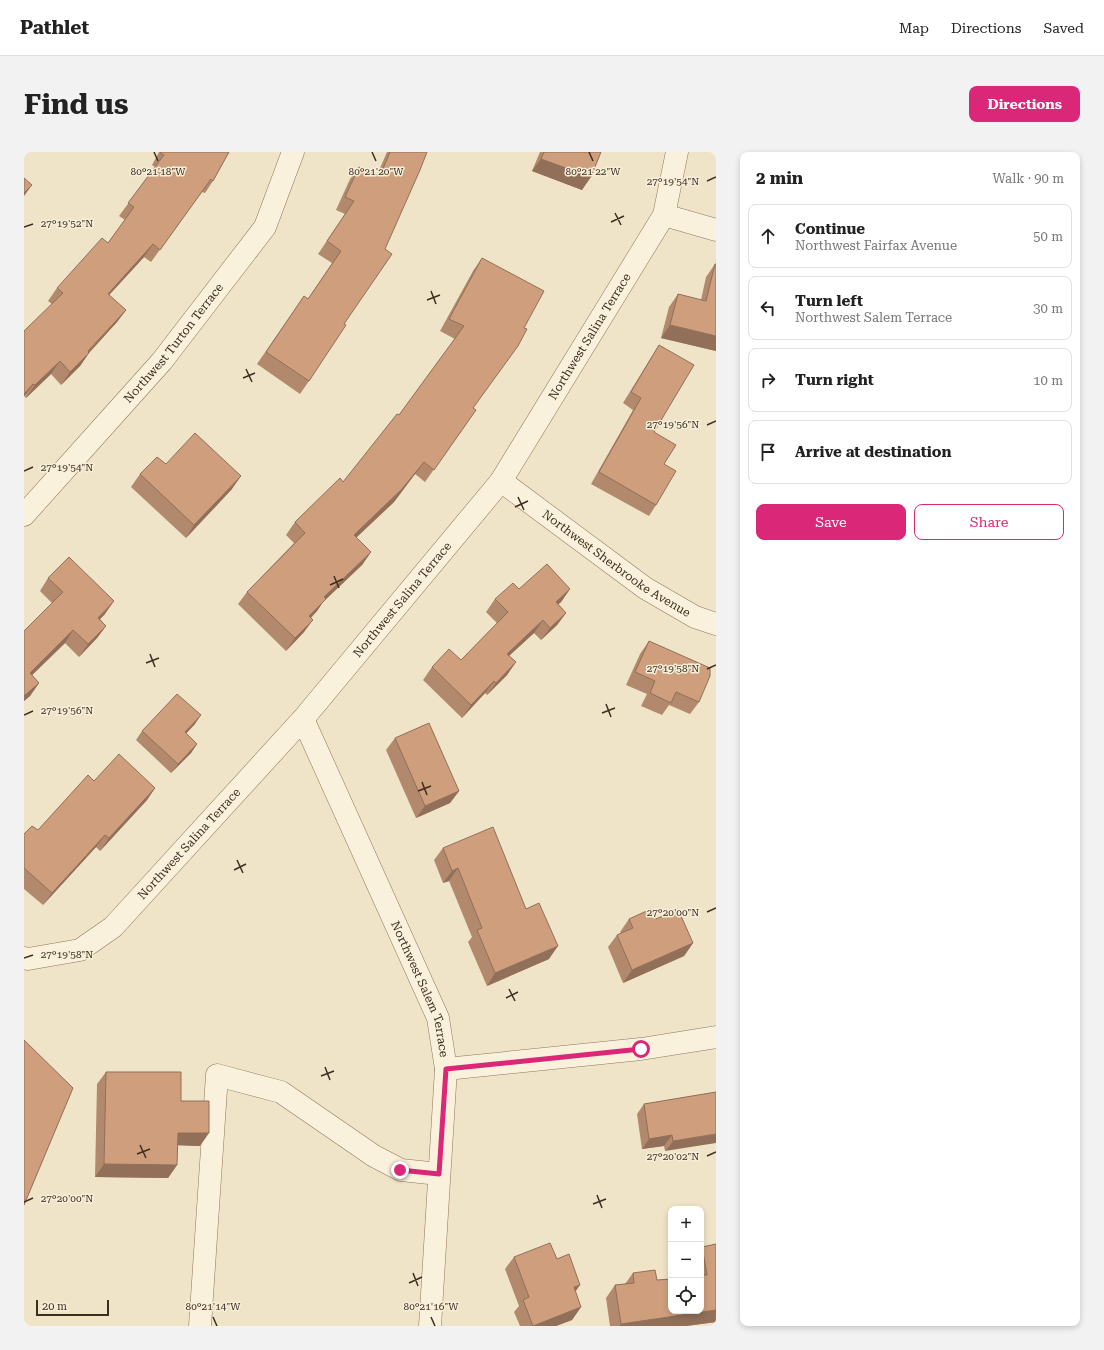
<!DOCTYPE html>
<meta charset="utf-8">
<style>
:root{--surface:#fff;--page:#f2f2f2;--text:#222;--muted:#767676;--line:#e0e0e0;--accent:#db2777}
body{margin:0;font-family:"Roboto Serif",serif;background:var(--page);color:var(--text)}
.controls{position:absolute;right:12px;bottom:12px;display:grid;overflow:hidden;border-radius:8px;box-shadow:0 2px 6px #0003}
.controls button{width:36px;height:36px;display:grid;place-items:center;padding:0;border:0;border-bottom:1px solid var(--line);background:var(--surface);color:var(--text);font:20px sans-serif}
.scale{position:absolute;left:12px;bottom:10px;width:73px;box-sizing:border-box;padding-left:4px;border:2px solid #3d2e20;border-top:0;font-size:11px;line-height:14px;white-space:nowrap;color:#3d2e20;-webkit-text-stroke:3px #f7eed8;paint-order:stroke}
.stop{position:absolute;width:12px;height:12px;margin:-9px;border:3px solid #db2777;border-radius:50%;background:#fff}
.stop.end{background:#db2777;border-color:#fff;box-shadow:0 1px 4px #0008}
.list{margin:0;padding:0;list-style:none}
h2{display:flex;justify-content:space-between;align-items:center;height:52px;margin:0;padding:0 16px;font-size:17px}
h2 small{font-size:13px;font-weight:400;color:var(--muted)}
.list li{display:grid;grid-template-columns:26px 1fr auto;gap:12px;align-items:center;box-sizing:border-box;height:64px;margin:0 8px 8px;padding:0 8px;border:1px solid var(--line);border-radius:8px}
.list b{display:block;font-size:15px;white-space:nowrap}
.list p{margin:0;font-size:13px;white-space:nowrap;color:var(--muted)}
.list em{font-size:13px;font-style:normal;color:var(--muted)}
.actions{display:flex;gap:8px;padding:12px 16px}
.actions a{flex:1;padding:9px 0;border:1px solid var(--accent);border-radius:8px;text-align:center;font-size:14px;color:var(--accent)}
.actions .main{background:var(--accent);color:#fff}
.icon{flex:none;width:22px;height:22px;fill:none;stroke:currentColor;stroke-width:2;stroke-linecap:round;stroke-linejoin:round}
.map{position:relative;flex:none;width:692px;height:1174px;overflow:hidden;border-radius:8px}
header{display:flex;align-items:center;gap:24px;box-sizing:border-box;height:56px;padding:0 20px;background:var(--surface);border-bottom:1px solid var(--line)}
header strong{font-size:19px}
nav{display:flex;gap:22px;margin-inline-start:auto;font-size:14px}
.intro{display:flex;align-items:center;justify-content:space-between;box-sizing:border-box;height:96px;padding:0 24px}
h1{margin:0;font-size:28px}
.button{padding:10px 18px;border-radius:8px;background:var(--accent);color:#fff;font-size:14px;font-weight:700}
main{display:flex;gap:24px;padding:0 24px}
aside{flex:1;background:var(--surface);border-radius:8px;box-shadow:0 2px 6px #0003}
.map>svg:first-child{display:block}
.lines{fill:none;stroke-linecap:round;stroke-linejoin:round}
.minor-casing{stroke:#8d765c;stroke-width:23}
.minor{stroke:#faf1dc;stroke-width:22}
.wall{fill:#b2896c}
.shaded-wall{fill:#916f58}
.building{fill:#cf9f7d;stroke:#916f58}
.route{stroke:#db2777;stroke-width:5}
.ticks{fill:none;stroke:#3d2e20;stroke-width:1.5}
.labels{text-anchor:middle;dominant-baseline:central;stroke-width:3;stroke-linejoin:round;paint-order:stroke}
.street-label{font-size:12px;fill:#3d2e20;stroke:#f7eed8}
.ticks-label{font-size:10px;text-anchor:middle;fill:#3d2e20;stroke:#f7eed8;stroke-width:3;stroke-linejoin:round;paint-order:stroke}
</style>
<header>
<strong>Pathlet</strong>
<nav><a>Map</a><a>Directions</a><a>Saved</a></nav>
</header>
<div class="intro"><h1>Find us</h1><a class="button">Directions</a></div>
<main>
<div class="map">
<svg width="692" height="1174" viewBox="0 0 692 1174">
<rect width="100%" height="100%" fill="#f0e4c8"/>
<g class="lines">
<g class="minor-casing">
<g id="minor">
<path d="M640,63l52,15"/>
<path id="s1" d="M477,329l144,107 50,29 21,7"/>
<path id="s2" d="M0,363l138,-154 103,-134 28,-75"/>
<path id="s3" d="M279,567l135,299 8,51 -16,257"/>
<path id="s4" d="M0,806l4,1 52,-9 33,-23 190,-208 198,-238 163,-266 13,-63"/>
<path d="M422,917l195,-20 75,-12"/>
<path d="M176,1174l17,-251 64,17 93,64 27,14 38,4"/>
</g>
</g>
<use href="#minor" class="minor"/>
</g>
<g class="wall">
<path d="M135,0h70l-16,29 -8,12 -3,-1 -51,70 -7,-5 -35,38 17,15 -9,12 -28,31 -9,13 -19,19 -10,-11 -25,24 -1,-1 27,-93 -4,-3 9,-13 51,-45 17,-23 -6,-4 36,-49 -3,-2z"/>
<path d="M363,0h40l-83,172 -35,57 -9,13 -43,-30 47,-68 4,3 24,-36 -14,-9 27,-40 -9,-4 14,-31 9,-12 18,8z"/>
<path d="M516,0h61l-19,38 -50,-19z"/>
<path d="M458,106l-9,150 3,2 -51,72 -10,-8 -21,28 -38,36 15,14 -9,13 -39,37 -6,9 -6,7 -7,14 -18,19 -48,-47 9,-12 47,-49 -8,-8 9,-13 48,-40 56,-67 56,-76 -15,-8 33,-60z"/>
<path d="M691,112h1v87l-55,-13 8,-31 9,-13 23,6 5,-23z"/>
<path d="M635,193l-5,87 10,32 -8,41 -7,11 -58,-32 42,-74 -10,-7 29,-47z"/>
<path d="M142,312l66,25 -46,49 -55,-51 9,-13z"/>
<path d="M24,426l57,36 -5,5 6,7 -9,12 -18,19 -14,-14 -33,32 7,8 -9,13 -6,5v-70l28,-28 -12,-12z"/>
<path d="M495,437h51l-9,13 -3,2 8,9 -9,12 -16,15 -7,-7 -25,23 7,6 -9,13 -20,20 -2,-2 -23,25 -39,-38 9,-13 29,-7 36,-37 -11,-11 9,-13z"/>
<path d="M625,489l50,61 -9,12 -21,-9 -7,10 -21,-9 6,-12 -21,-9 14,-31z"/>
<path d="M171,572l-9,9 11,11 -6,9 -20,20 -35,-33 6,-9z"/>
<path d="M371,586l64,53 -9,12 -34,15 -30,-68z"/>
<path d="M70,629l61,7 -8,12 -47,51 -4,-4 -53,58 -19,-16v-55l14,-4z"/>
<path d="M419,696l83,61 23,50 -62,27 -19,-44 4,-5 -23,-56 -6,2 -9,-23z"/>
<path d="M605,767h27l37,24 -9,13 -61,27 -15,-36 9,-12 4,-2 -1,-1z"/>
<path d="M82,920l75,29 19,45 -23,-1v20l-9,13 -73,-1 2,-93z"/>
<path d="M692,940l-51,59 -1,-5 -22,3 -5,-35 7,-10z"/>
<path d="M692,1092v78l-30,4h-76l-4,-28 9,-13 10,-1 8,-11 24,7 44,31v-63l1,-1z"/>
<path d="M490,1105l43,2 18,33 6,15 -9,13 -16,6h-36l-6,-14 5,-6 -14,-37z"/>
</g>
<g class="shaded-wall">
<path d="M517,7l50,18 -9,13 -50,-19z"/>
<path d="M8,33l-8,11v-3z"/>
<path d="M129,92l-9,13 -45,49 9,-12z"/>
<path d="M102,158l-9,12 -31,34 3,-3 -9,13 -19,19 9,-13z"/>
<path d="M646,173l46,11v15l-55,-13z"/>
<path d="M36,209l-9,13 -25,24 9,-13z"/>
<path d="M9,232l-9,13v-3z"/>
<path d="M400,310l-30,40 -49,46 9,-13z"/>
<path d="M217,324l-9,13 -46,49 8,-13z"/>
<path d="M347,400l-9,13 -39,37 -6,9 -17,18 9,-13 15,-19z"/>
<path d="M546,437l-9,13 -14,13 9,-13z"/>
<path d="M90,449l-9,13 -16,16 9,-12z"/>
<path d="M542,461l-9,12 -16,15 9,-12z"/>
<path d="M289,468l-9,12 -18,19 9,-13z"/>
<path d="M519,468l-9,13 -36,33 9,-12z"/>
<path d="M82,474l-9,12 -18,19 9,-13z"/>
<path d="M49,478l-8,13 -41,40 6,-10z"/>
<path d="M492,510l-9,13 -20,20 9,-12z"/>
<path d="M470,529l-9,12 -23,25 9,-13z"/>
<path d="M15,531l-9,13 -6,5v-5z"/>
<path d="M177,563l-6,9 -16,17 6,-9z"/>
<path d="M173,592l-6,9 -20,20 7,-9z"/>
<path d="M131,636l-8,12 -47,51 9,-13z"/>
<path d="M435,639l-9,12 -34,15 9,-12z"/>
<path d="M81,683l-9,12 -53,58 9,-12z"/>
<path d="M434,716l-9,13 -6,2 9,-12z"/>
<path d="M669,791l-9,13 -61,27 9,-13z"/>
<path d="M534,794l-9,13 -62,27 8,-13z"/>
<path d="M154,981h31l-9,13 -31,-1z"/>
<path d="M692,982v9l-51,8 8,-10z"/>
<path d="M648,983l-8,11 -22,3 7,-10z"/>
<path d="M80,1012l73,1 -9,13 -73,-1z"/>
<path d="M556,1133l-9,13 3,-11z"/>
<path d="M557,1155l-9,13 -16,6h-23z"/>
<path d="M692,1158v12l-30,4h-67l2,-2z"/>
</g>
<g class="building">
<path d="M137,0h68l-16,29 -2,-2 -51,71 -7,-6 -45,50 18,16 -38,41 1,2 -19,19 -10,-11 -25,24 -2,-1 -9,10v-63l39,-38 -6,-5 45,-50 6,5 26,-36 -6,-4 36,-48 -4,-2z"/>
<path d="M366,0h37l-7,18 -35,79 7,5 -48,70 2,1 -37,56 -43,-29 38,-56 4,3 33,-48 -14,-10 27,-40 -9,-4 14,-30 21,9z"/>
<path d="M520,0h57l-10,25 -50,-18z"/>
<path d="M0,26l8,7 -8,8z"/>
<path d="M458,106l62,33 -20,37 3,1 -9,17 -45,62 3,2 -42,60 -10,-8 -22,27 -48,46 17,17 -47,45 2,2 -17,17 4,4 -18,18 -48,-46 58,-59 -10,-11 45,-44 3,4 54,-68 2,1 65,-89 -15,-7z"/>
<path d="M691,112h1v72l-46,-11 8,-31 28,7z"/>
<path d="M635,193l35,20 -40,67 22,13 -12,19 12,7 -20,34 -57,-33 42,-74 -10,-6z"/>
<path d="M171,281l46,43 -47,49 -54,-51 17,-17 9,7z"/>
<path d="M45,405l45,44 -16,17 8,8 -18,18 -15,-14 -43,43 9,10 -15,13v-65l39,-39 -15,-14z"/>
<path d="M523,412l23,25 -14,13 10,11 -16,15 -7,-8 -36,34 9,8 -20,21 -2,-2 -23,24 -39,-38 17,-18 12,11 47,-48 -13,-13 18,-16 6,6z"/>
<path d="M625,489l61,27v8l-11,26 -23,-10 -5,11 -21,-10 5,-12 -20,-9z"/>
<path d="M153,542l24,21 -16,17 12,12 -19,20 -36,-33z"/>
<path d="M405,571l30,68 -34,15 -30,-68z"/>
<path d="M95,602l36,34 -46,50 -4,-3 -53,58 -28,-25v-34l8,-8 6,4 50,-55 6,6z"/>
<path d="M469,675l33,82 13,-6 19,43 -63,27 -18,-43 5,-2 -24,-60 -6,3 -9,-23z"/>
<path d="M627,757l5,10 22,-10 15,34 -61,27 -15,-35 16,-7 -4,-9z"/>
<path d="M0,888l49,48 -49,117z"/>
<path d="M82,920h75v29h28v32h-31l-1,32 -73,-1z"/>
<path d="M692,940v42l-43,7 -1,-6 -23,4 -5,-35z"/>
<path d="M526,1091l7,16 12,-5 11,31 -6,2 7,20 -48,19 -10,-26 6,-3 -15,-40z"/>
<path d="M692,1092v66l-95,14 -6,-39 19,-2 -1,-10 22,-3 2,10 14,-1v32h30v-36h6l-5,-28z"/>
</g>
<g class="lines">
<path class="route" d="M376,1018l39,4 7,-105 195,-20"/>
</g>
<path class="ticks" d="M130,0l4,9M348,0l4,9M565,0l4,9M683,29l9,-4M591,61l6,12M587,70l13,-6M0,75l9,-3M407,139l5,13M403,148l13,-5M222,217l6,13M219,226l12,-5M683,273l9,-4M0,319l9,-4M494,345l6,13M491,355l13,-6M310,424l5,12M306,433l13,-6M126,502l5,13M122,511l13,-5M683,517l9,-4M582,552l5,13M578,561l13,-5M0,563l9,-4M398,630l5,13M394,639l13,-5M213,708l6,13M210,718l12,-6M683,760l9,-4M0,806l9,-3M485,837l6,12M482,846l12,-6M301,915l5,13M297,924l13,-5M116,993l6,13M113,1002l13,-5M683,1004l9,-4M573,1043l5,13M0,1050l9,-4M569,1052l13,-5M389,1121l5,13M385,1131l13,-6M189,1165l4,9M407,1165l4,9"/>
<g class="labels">
<g class="street-label">
<text stroke="none"><textPath href="#s4" startOffset="858">Northwest Salina Terrace</textPath></text>
<text stroke="none"><textPath href="#s2" startOffset="228">Northwest Turton Terrace</textPath></text>
<text stroke="none"><textPath href="#s1" startOffset="142">Northwest Sherbrooke Avenue</textPath></text>
<text stroke="none"><textPath href="#s4" startOffset="534">Northwest Salina Terrace</textPath></text>
<text stroke="none"><textPath href="#s4" startOffset="210">Northwest Salina Terrace</textPath></text>
<text stroke="none"><textPath href="#s3" startOffset="295">Northwest Salem Terrace</textPath></text>
</g>
</g>
<g class="ticks-label">
<text x="134" y="23">80°21'18"W</text>
<text x="352" y="23">80°21'20"W</text>
<text x="569" y="23">80°21'22"W</text>
<text x="649" y="33">27°19'54"N</text>
<text x="43" y="75">27°19'52"N</text>
<text x="649" y="276">27°19'56"N</text>
<text x="43" y="319">27°19'54"N</text>
<text x="649" y="520">27°19'58"N</text>
<text x="43" y="562">27°19'56"N</text>
<text x="649" y="764">27°20'00"N</text>
<text x="43" y="806">27°19'58"N</text>
<text x="649" y="1008">27°20'02"N</text>
<text x="43" y="1050">27°20'00"N</text>
<text x="189" y="1158">80°21'14"W</text>
<text x="407" y="1158">80°21'16"W</text>
</g>
</svg>
<div class="controls">
<button>+</button>
<button>−</button>
<button><svg class="icon" aria-label="locate" viewBox="0 0 24 24"><circle cx="12" cy="12" r="6"/><path d="M12 2v4M12 18v4M2 12h4M18 12h4"/></svg></button>
</div>
<div class="scale">20 m</div>
<div class="stop" style="left:617px;top:897px"></div>
<div class="stop end" style="left:376px;top:1018px"></div>
</div>
<aside>
<h2>2 min<small>Walk · 90 m</small></h2>
<ul class="list">
<li><svg class="icon" aria-label="ahead" viewBox="0 0 24 24"><path d="M12 20V5M6 11l6-6 6 6"/></svg><div><b>Continue</b><p>Northwest Fairfax Avenue</p></div><em>50 m</em></li>
<li><svg class="icon" aria-label="left" viewBox="0 0 24 24"><path d="M17 20v-9H6M10 6l-5 5 5 5"/></svg><div><b>Turn left</b><p>Northwest Salem Terrace</p></div><em>30 m</em></li>
<li><svg class="icon" aria-label="right" viewBox="0 0 24 24"><path d="M7 20v-9h11M14 6l5 5-5 5"/></svg><div><b>Turn right</b></div><em>10 m</em></li>
<li><svg class="icon" aria-label="arrive" viewBox="0 0 24 24"><path d="M6 21V4h12l-3 4 3 4H6"/></svg><div><b>Arrive at destination</b></div></li>
</ul>
<div class="actions"><a class="main">Save</a><a>Share</a></div>
</aside>
</main>
